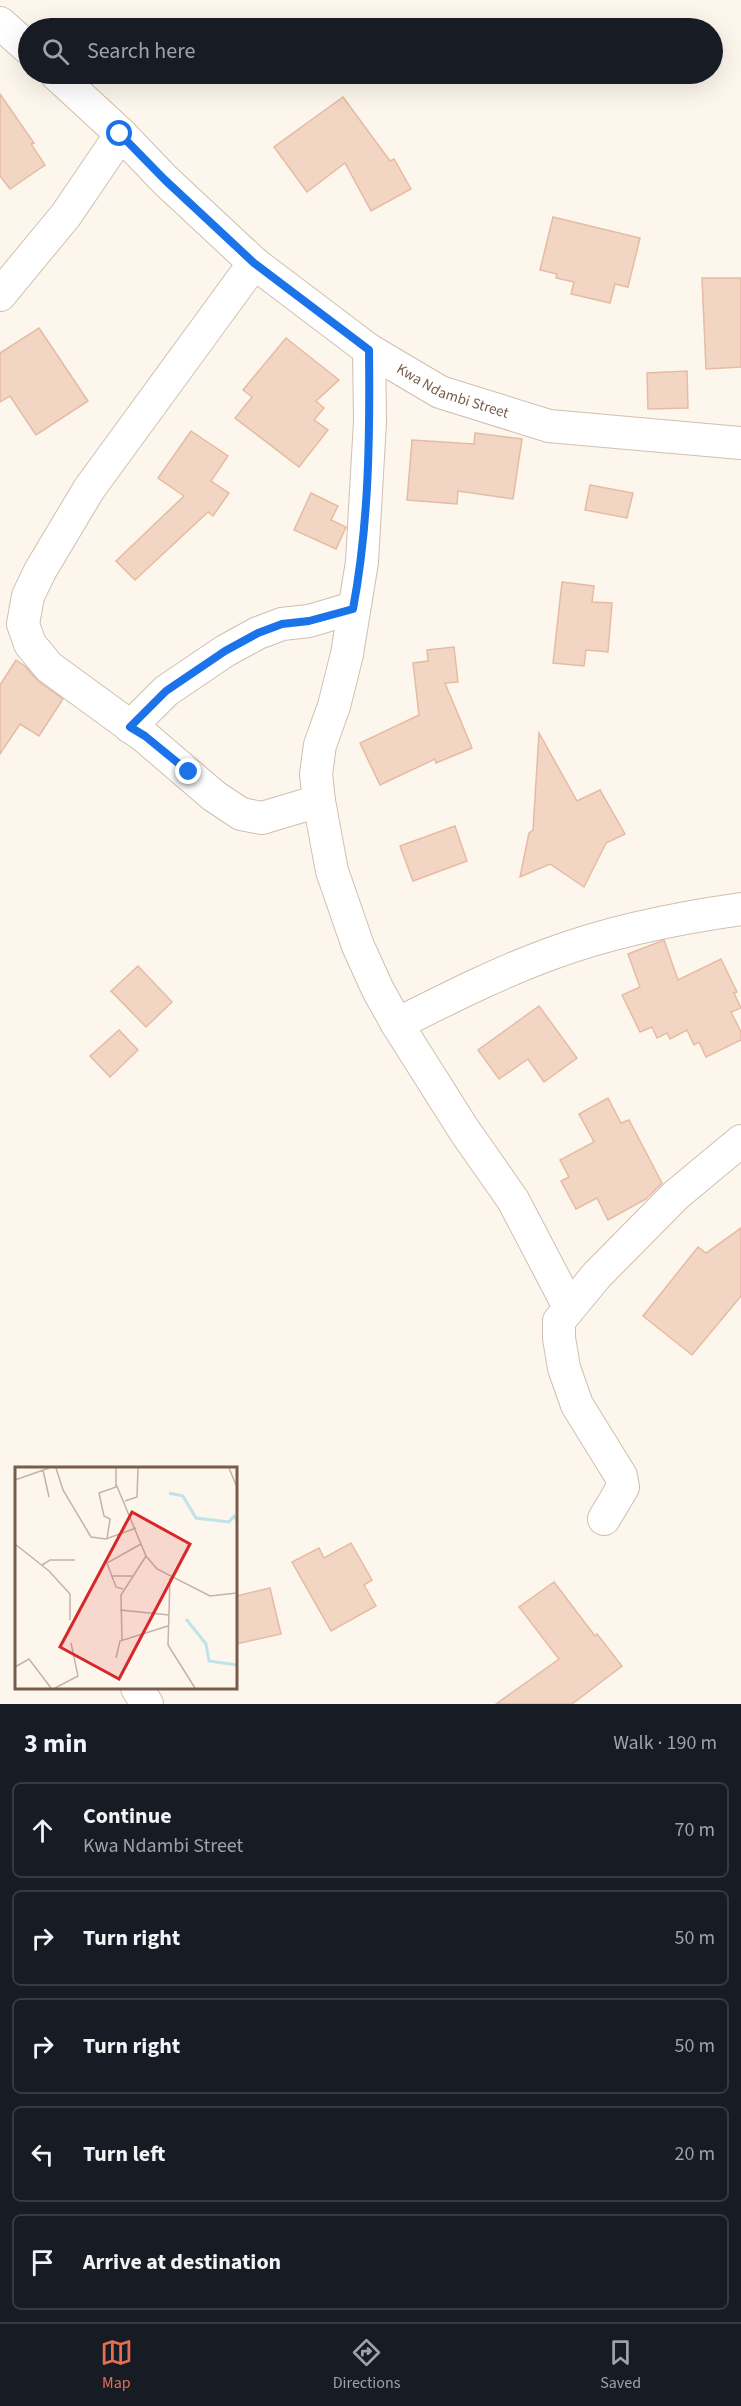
<!DOCTYPE html>
<meta charset="utf-8">
<style>
:root{--surface:#171b24;--page:#242831;--text:#f1f3f6;--muted:#9ea1a6;--line:#363941;--accent:#e76f51}
body{margin:0;font-family:"Source Sans 3",sans-serif;background:var(--page);color:var(--text)}
.stop{position:absolute;width:18px;height:18px;margin:-14px;border:4px solid #1a73e8;border-radius:50%;background:#fff}
.stop.end{background:#1a73e8;border-color:#fff;box-shadow:0 2px 6px #0008}
.list{margin:0;padding:0;list-style:none}
h2{display:flex;justify-content:space-between;align-items:center;height:78px;margin:0;padding:0 24px;font-size:26px}
h2 small{font-size:20px;font-weight:400;color:var(--muted)}
.list li{display:grid;grid-template-columns:39px 1fr auto;gap:18px;align-items:center;box-sizing:border-box;height:96px;margin:0 12px 12px;padding:0 12px;border:2px solid var(--line);border-radius:9px}
.list b{display:block;font-size:22px;white-space:nowrap}
.list p{margin:0;font-size:20px;white-space:nowrap;color:var(--muted)}
.list em{font-size:20px;font-style:normal;color:var(--muted)}
.icon{flex:none;width:33px;height:33px;fill:none;stroke:currentColor;stroke-width:2;stroke-linecap:round;stroke-linejoin:round}
.map{position:relative;flex:none;width:741px;height:1704px;overflow:hidden}
.search{position:absolute;background:var(--surface);box-shadow:0 6px 24px #0002;left:18px;right:18px;top:18px;height:66px;display:flex;align-items:center;gap:15px;box-sizing:border-box;padding:0 21px;border-radius:33px;color:var(--muted);font-size:22px}
.sheet{height:618px;background:var(--surface)}
nav{display:flex;justify-content:space-around;align-items:center;box-sizing:border-box;height:84px;border-top:2px solid var(--line);background:var(--surface);font-size:16px;color:var(--muted)}
nav a{display:grid;justify-items:center;gap:3px}
nav .on{color:var(--accent)}
.map>svg:first-child{display:block}
.building{fill:#f3d5c3;stroke:#e6bba3;stroke-width:1.5}
.lines{fill:none;stroke-linecap:round;stroke-linejoin:round}
.minor-casing{stroke:#d1beb0;stroke-width:34}
.minor{stroke:#fff;stroke-width:32}
.route{stroke:#1a73e8;stroke-width:8}
.labels{text-anchor:middle;dominant-baseline:central;stroke-width:4.5;stroke-linejoin:round;paint-order:stroke}
.street-label{font-size:15px;fill:#7a5c4d;stroke:#fffaf3}
.inset-river{fill:none;stroke:#bfe3e8;stroke-width:3}
.inset-road{fill:none;stroke:#c5b3a7;stroke-width:1.5}
.view{fill:#d62828;fill-opacity:0.15;stroke:#d62828;stroke-width:3}
.inset-edge{fill:none;stroke:#7a5c4d;stroke-width:3}
</style>
<div class="map">
<svg width="741" height="1704" viewBox="0 0 741 1704">
<rect width="100%" height="100%" fill="#fdf6ec"/>
<g class="building">
<path d="M0,94l34,49 -3,1 14,21 -35,24 -10,-13z"/>
<path d="M343,97l47,64 4,-2 17,30 -40,22 -26,-48 -38,29 -33,-45z"/>
<path d="M553,217l87,21 -12,49 -13,-3 -5,19 -39,-9 3,-12 -18,-4 1,-4 -17,-4z"/>
<path d="M702,278h39v89l-35,2z"/>
<path d="M39,328l49,73 -52,34 -26,-39 -10,6v-49z"/>
<path d="M286,338l53,42 -23,21 8,7 -10,12 14,10 -29,37 -64,-49 17,-21 -9,-7z"/>
<path d="M687,371l1,37 -40,1 -1,-36z"/>
<path d="M191,431l37,25 -17,25 18,12 -16,23 -5,-4 -73,68 -19,-19 68,-65 -26,-18z"/>
<path d="M475,433l47,6 -9,60 -55,-8 -1,13 -50,-4 5,-60 62,4z"/>
<path d="M590,485l43,8 -6,25 -42,-8z"/>
<path d="M311,493l27,13 -7,14 15,7 -10,22 -42,-19z"/>
<path d="M562,582l32,4 -2,16 20,1 -4,49 -22,-2 -2,16 -31,-3z"/>
<path d="M454,647l4,35 -13,1 27,65 -36,15 -1,-4 -55,26 -20,-42 59,-28 -6,-52 15,-2 -1,-11z"/>
<path d="M16,660l9,6 13,15 25,18 -24,37 -19,-12 -20,30v-69z"/>
<path d="M539,733l38,68 23,-11 25,44 -19,9 -22,44 -34,-23 -30,13 9,-44 4,-3z"/>
<path d="M455,826l12,35 -54,20 -13,-35z"/>
<path d="M664,940l14,40 43,-21 16,33 -3,1 7,15 -10,4 10,20v8l-35,17 -7,-15 -5,3 -7,-15 -17,9 -3,-6 -10,5 -5,-11 -12,5 -18,-37 18,-8 -12,-33z"/>
<path d="M138,966l34,36 -26,25 -35,-36z"/>
<path d="M539,1006l38,52 -33,24 -16,-23 -29,20 -21,-29z"/>
<path d="M119,1030l19,20 -28,27 -20,-21z"/>
<path d="M608,1098l13,25 8,-3 33,63 -16,16 -38,21 -11,-22 -21,11 -15,-28 8,-4 -9,-17 34,-18 -15,-28z"/>
<path d="M741,1228v68l-49,59 -49,-39 55,-69 8,6z"/>
<path d="M351,1543l21,37 -8,5 12,21 -45,25 -39,-69 27,-14 5,10z"/>
<path d="M554,1582l41,54 2,-2 25,32 -50,38h-76l63,-45 -40,-52z"/>
<path d="M270,1588l11,46 -45,10v-48z"/>
</g>
<g class="lines">
<g class="minor-casing">
<g id="minor">
<path d="M0,23l28,25"/>
<path id="s1" d="M56,74l65,60 44,46 89,83 115,87 71,42 109,34 192,17"/>
<path d="M254,263l-165,226 -49,82 -12,25 -5,28 7,20 19,23 96,70 69,59 27,18 21,4 57,-17"/>
<path d="M0,295l66,-80 55,-81"/>
<path d="M369,350l1,71 -8,141 -15,92 -13,52 -14,39 -4,29 3,27 13,70 26,75 20,44 19,34 67,106 49,70 56,107"/>
<path d="M130,727l36,-36 59,-40 33,-18 24,-9 27,-3 44,-13"/>
<path d="M397,1024c50,-25 101,-51 153,-70 61,-23 127,-36 191,-45"/>
<path d="M604,1519l19,-32 -2,-11 -44,-71 -13,-37 -5,-30v-17l38,-46 79,-80 65,-54"/>
<path d="M137,1688l10,16"/>
</g>
</g>
<use href="#minor" class="minor"/>
</g>
<g class="lines">
<path class="route" d="M120,134l45,46 89,83 115,87c1,86 0,174 -16,259l-44,12 -27,3 -24,9 -33,18 -59,40 -36,36 15,9 44,36"/>
</g>
<g class="labels">
<g class="street-label">
<text stroke="none"><textPath href="#s1" startOffset="512">Kwa Ndambi Street</textPath></text>
</g>
</g>
<g transform="translate(15 1467)">
<rect width="222" height="222" fill="#fdf6ec"/>
<path class="inset-river" d="M154,26l14,3 13,22 33,4 5,-6 3,5M171,152l20,25 3,17 28,4"/>
<path class="inset-road" d="M41,1l7,22 28,47 15,2 30,-11M214,1l7,17M28,3l6,27M0,13l34,-12M101,17l30,72 11,13 53,27 27,-3M110,34l12,-4 1,-29M92,72l3,-20 -6,-3 -5,-23 17,-6v-19M0,77l34,27 21,23v26M27,98l8,-5h25M96,109h23M155,111l-2,67 27,43M108,122l-7,-2 -9,-24 34,-19M105,143l49,5M107,173l-1,-45 25,-39M101,191l4,-17 48,-15M0,200l14,-8 22,29M40,221l23,-12 -7,-33"/>
<path class="view" d="M117,45l58,32 -71,135 -59,-32z"/>
<rect width="222" height="222" class="inset-edge"/>
</g>
</svg>
<div class="stop" style="left:120px;top:134px"></div>
<div class="stop end" style="left:189px;top:772px"></div>
<div class="search"><svg class="icon" aria-label="search" viewBox="0 0 24 24"><circle cx="10" cy="10" r="6"/><path d="M15 15l6 6"/></svg>Search here</div>
</div>
<section class="sheet">
<h2>3 min<small>Walk · 190 m</small></h2>
<ul class="list">
<li><svg class="icon" aria-label="ahead" viewBox="0 0 24 24"><path d="M12 20V5M6 11l6-6 6 6"/></svg><div><b>Continue</b><p>Kwa Ndambi Street</p></div><em>70 m</em></li>
<li><svg class="icon" aria-label="right" viewBox="0 0 24 24"><path d="M7 20v-9h11M14 6l5 5-5 5"/></svg><div><b>Turn right</b></div><em>50 m</em></li>
<li><svg class="icon" aria-label="right" viewBox="0 0 24 24"><path d="M7 20v-9h11M14 6l5 5-5 5"/></svg><div><b>Turn right</b></div><em>50 m</em></li>
<li><svg class="icon" aria-label="left" viewBox="0 0 24 24"><path d="M17 20v-9H6M10 6l-5 5 5 5"/></svg><div><b>Turn left</b></div><em>20 m</em></li>
<li><svg class="icon" aria-label="arrive" viewBox="0 0 24 24"><path d="M6 21V4h12l-3 4 3 4H6"/></svg><div><b>Arrive at destination</b></div></li>
</ul>
</section>
<nav>
<a class="on"><svg class="icon" aria-label="map" viewBox="0 0 24 24"><path d="M3 6l6-2 6 2 6-2v14l-6 2-6-2-6 2zM9 4v14M15 6v14"/></svg>Map</a>
<a><svg class="icon" aria-label="directions" viewBox="0 0 24 24"><path d="M12 3l9 9-9 9-9-9zM9 14v-3h6M13 9l2 2-2 2"/></svg>Directions</a>
<a><svg class="icon" aria-label="saved" viewBox="0 0 24 24"><path d="M7 4h10v16l-5-4-5 4z"/></svg>Saved</a>
</nav>
